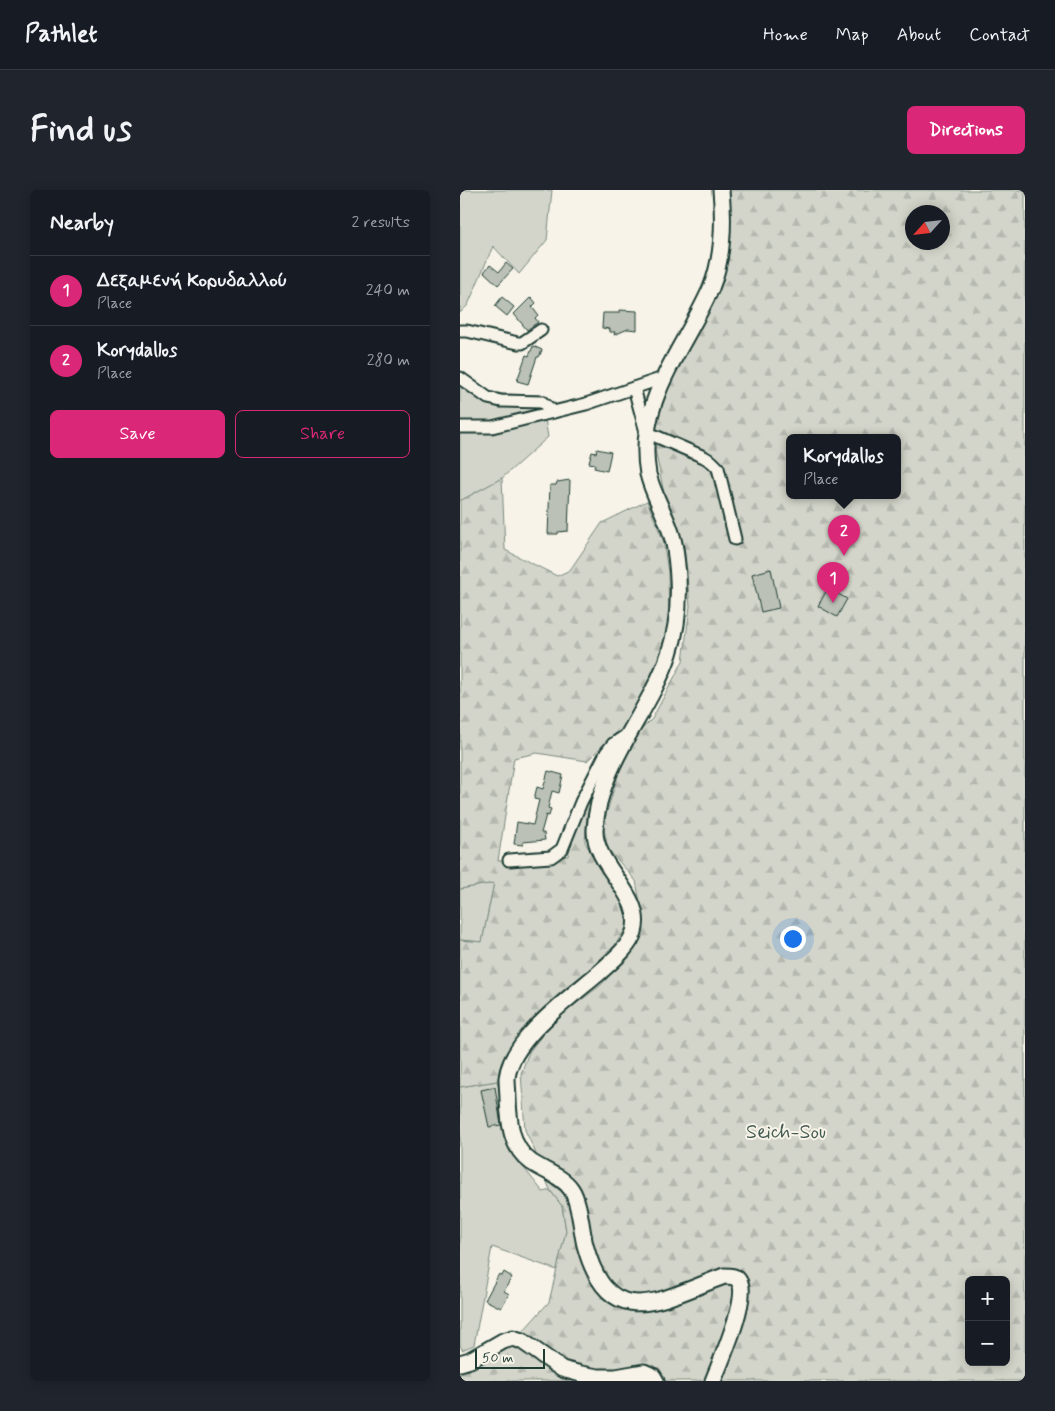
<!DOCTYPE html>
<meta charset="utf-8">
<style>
:root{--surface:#171b24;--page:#20242c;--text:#f1f3f6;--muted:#9ea1a6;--line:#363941;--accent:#db2777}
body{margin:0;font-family:Mynerve,sans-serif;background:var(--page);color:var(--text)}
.controls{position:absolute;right:15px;bottom:15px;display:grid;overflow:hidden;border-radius:8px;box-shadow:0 2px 12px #0003}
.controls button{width:45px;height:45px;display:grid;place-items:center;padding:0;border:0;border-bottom:1px solid var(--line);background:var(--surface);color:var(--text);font:25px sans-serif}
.compass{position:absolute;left:445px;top:15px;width:45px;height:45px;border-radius:50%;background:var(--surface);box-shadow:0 2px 12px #0003;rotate:243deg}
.scale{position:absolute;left:15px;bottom:12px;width:70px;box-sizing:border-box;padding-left:5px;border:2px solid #1f3d34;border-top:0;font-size:14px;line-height:18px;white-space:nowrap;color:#1f3d34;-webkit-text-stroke:4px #f7f3e8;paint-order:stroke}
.you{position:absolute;left:332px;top:748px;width:18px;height:18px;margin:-12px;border:4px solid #fff;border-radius:50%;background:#1a73e8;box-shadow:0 0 0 8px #1a73e833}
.badge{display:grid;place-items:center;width:32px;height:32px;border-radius:50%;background:var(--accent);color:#fff;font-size:16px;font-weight:700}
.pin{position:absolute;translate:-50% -41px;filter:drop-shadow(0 1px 2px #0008)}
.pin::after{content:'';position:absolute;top:26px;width:18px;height:15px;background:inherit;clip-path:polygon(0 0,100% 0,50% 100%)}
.popup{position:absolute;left:326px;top:244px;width:115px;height:65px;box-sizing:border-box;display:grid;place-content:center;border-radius:8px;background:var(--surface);filter:drop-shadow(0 1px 4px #0005);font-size:16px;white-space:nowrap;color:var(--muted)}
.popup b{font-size:19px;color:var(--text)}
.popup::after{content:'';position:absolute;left:50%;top:100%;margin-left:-10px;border:10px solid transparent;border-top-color:var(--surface)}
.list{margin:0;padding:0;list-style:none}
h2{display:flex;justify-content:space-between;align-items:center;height:65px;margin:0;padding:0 20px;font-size:21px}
h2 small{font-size:16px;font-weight:400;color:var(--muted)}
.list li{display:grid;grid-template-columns:32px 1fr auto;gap:15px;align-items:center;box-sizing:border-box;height:70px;padding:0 20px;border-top:1px solid var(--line)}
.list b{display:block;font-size:19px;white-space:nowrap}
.list p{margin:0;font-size:16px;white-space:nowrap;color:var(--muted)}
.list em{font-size:16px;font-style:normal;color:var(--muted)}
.actions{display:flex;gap:10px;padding:15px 20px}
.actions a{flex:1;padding:11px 0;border:1px solid var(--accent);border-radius:8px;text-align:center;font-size:18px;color:var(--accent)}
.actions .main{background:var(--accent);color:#fff}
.map{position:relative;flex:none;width:565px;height:1191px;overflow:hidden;border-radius:8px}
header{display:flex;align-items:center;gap:30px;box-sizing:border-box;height:70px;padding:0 25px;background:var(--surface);border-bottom:1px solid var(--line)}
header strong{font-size:24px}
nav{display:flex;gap:28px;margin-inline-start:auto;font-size:18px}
.intro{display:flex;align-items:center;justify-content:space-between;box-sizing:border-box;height:120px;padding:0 30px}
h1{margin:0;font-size:35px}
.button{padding:12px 22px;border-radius:8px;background:var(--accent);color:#fff;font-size:18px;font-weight:700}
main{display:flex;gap:30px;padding:0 30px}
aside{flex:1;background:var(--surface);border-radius:8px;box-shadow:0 2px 12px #0003}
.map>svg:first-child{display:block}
.grass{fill:#d3d5ca;stroke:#79897f}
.forest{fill:url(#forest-firs);stroke:#79897f;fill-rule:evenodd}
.building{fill:#bbc1b6;stroke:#1f3d34}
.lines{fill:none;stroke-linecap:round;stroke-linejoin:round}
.street-casing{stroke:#1f3d34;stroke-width:15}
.secondary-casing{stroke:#1f3d34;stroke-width:19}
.street{stroke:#f7f3e8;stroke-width:11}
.secondary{stroke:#f7f3e8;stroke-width:15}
.labels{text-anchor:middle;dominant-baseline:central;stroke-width:4;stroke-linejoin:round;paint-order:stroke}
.park-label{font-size:20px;fill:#435b52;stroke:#f7f3e8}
</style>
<header>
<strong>Pathlet</strong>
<nav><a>Home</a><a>Map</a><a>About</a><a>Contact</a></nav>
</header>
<div class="intro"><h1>Find us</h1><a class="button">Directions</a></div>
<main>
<aside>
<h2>Nearby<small>2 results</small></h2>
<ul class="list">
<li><span class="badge">1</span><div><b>Δεξαμενή Κορυδαλλού</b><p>Place</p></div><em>240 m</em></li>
<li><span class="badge">2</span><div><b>Korydallos</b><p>Place</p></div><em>280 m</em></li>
</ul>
<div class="actions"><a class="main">Save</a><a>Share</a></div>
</aside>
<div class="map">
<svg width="565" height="1191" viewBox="0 0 565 1191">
<defs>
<pattern id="forest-firs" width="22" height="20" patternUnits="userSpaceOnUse" patternTransform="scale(1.25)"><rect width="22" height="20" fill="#d3d5ca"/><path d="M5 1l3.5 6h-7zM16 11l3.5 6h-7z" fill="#b5b8ae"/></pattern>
</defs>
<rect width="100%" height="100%" fill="#f7f3e8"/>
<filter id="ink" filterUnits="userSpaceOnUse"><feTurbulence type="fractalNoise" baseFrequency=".02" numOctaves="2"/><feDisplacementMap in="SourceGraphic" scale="10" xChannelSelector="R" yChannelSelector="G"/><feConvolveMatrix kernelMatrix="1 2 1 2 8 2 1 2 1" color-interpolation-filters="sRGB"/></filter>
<g filter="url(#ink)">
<g class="grass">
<path d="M0,0h92l-5,50 -28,34 -26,-28 -25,59 -8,8z"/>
<path d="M0,183l21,17 22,4 38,1 7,42 -46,41 -42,23z"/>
<path d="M34,693l-12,59 -22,-2v-51z"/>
<path d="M37,891l23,82 23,29 7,-2 12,16 4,25 -9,39 -65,-23 -18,98 -12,5 -2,-6v-257z"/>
</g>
<g class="forest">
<path d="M266,0h299v1191h-565v-8l13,-5 34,-19 42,-47 17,-71 -4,-25 -12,-16 -16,-41 -9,-19 -4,-57 8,-21 14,-18 22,-22 36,-27 37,-40 4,-16v-16l-6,-32 -28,-32 -5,-24 15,-50 19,-41 15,-15 31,-58 7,-55 -6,-60 -20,-53 -13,-63 14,-32 9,-27 23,-40 25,-48 7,-55zM452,22h30v30h-30zM330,247h108v58h-108zM509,1090h37v82h-37z"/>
<path d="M42,288l3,72 52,26 13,-6 32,-47 45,-22 16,39 5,32 1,53 -15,45 -26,57 -22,15 -19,19 -50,-8 -23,5 -16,103 70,-5 11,-43 39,-69 -31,70 -2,28 15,27 22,33 6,23 -13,20 -62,59 -31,26 -17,26 -8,25 -37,6v-147l22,2 12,-59 -34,6v-388z"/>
</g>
<g class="building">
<path d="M46,73l7,6 -15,16 -14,-13 6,-7 9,7z"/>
<path d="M42,107l12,10 -7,9 -12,-10z"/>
<path d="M71,107l5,6 -4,4 6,8 -3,3 3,4 -11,8 -13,-16z"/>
<path d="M159,120l18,1v19l-9,-1 -14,6 1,-3h-5v-3l-8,-1 1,-15h16z"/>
<path d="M73,156l9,4 -3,7h-2l-9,27 -11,-3 9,-26 3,1z"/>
<path d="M137,259l14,3 -4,19 -13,-3 1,-4 -6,-1 3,-11 4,1z"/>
<path d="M110,290l-2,51 -10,1v2h-10l2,-49h6l1,-3z"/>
<path d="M311,379l8,39 -18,4 -9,-38z"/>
<path d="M368,398l19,11 -10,18 -19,-11z"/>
<path d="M88,581l15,4 -4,18 -7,-2 -4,17 3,1 -2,7 -3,-1 -5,18h3l1,7 -22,2v3l-9,-1 3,-22 16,3 6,-25 -5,-1 3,-12 6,2z"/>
<path d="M35,897l6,38 -12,2 -8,-37z"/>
<path d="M44,1082l8,5 -8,14 5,3 -8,14 -16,-8 14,-26 3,2z"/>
</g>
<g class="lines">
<g class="street-casing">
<g id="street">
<path d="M0,141h7l51,12h4l19,-13"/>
<path d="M0,188l28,20 13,3 41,1 12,10"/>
<path d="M174,198l12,44 58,25 8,5 6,6 17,71"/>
<path d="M0,237h32l94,-23 77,-26"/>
<path d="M49,670l42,-3 11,-8 19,-47 25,-49 7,-9 15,-10"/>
</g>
</g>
<g class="secondary-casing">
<g id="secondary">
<path d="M0,1173l10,-3 33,-19 10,-3 9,3 40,28 19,5 17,3h18l28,-5 9,4 3,5"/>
<path d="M253,1191c7,-18 35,-81 27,-98 -3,-7 -9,-7 -16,-7 -62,23 -115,59 -139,-31 -4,-16 -5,-43 -14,-56 -9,-13 -27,-18 -40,-27 -20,-14 -22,-40 -23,-62 0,-7 -1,-15 -1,-22 4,-39 64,-81 93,-106 12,-11 29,-24 34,-40 11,-36 -40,-66 -39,-102 3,-66 54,-116 74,-176 11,-33 11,-72 6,-105 -4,-27 -21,-50 -27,-75 -13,-73 36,-124 63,-186 12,-30 13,-66 10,-98"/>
</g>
</g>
<use href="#street" class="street"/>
<use href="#secondary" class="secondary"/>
</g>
</g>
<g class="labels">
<g class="park-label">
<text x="326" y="942">Seich-Sou</text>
</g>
</g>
</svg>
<div class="controls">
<button>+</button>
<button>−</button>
</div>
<svg class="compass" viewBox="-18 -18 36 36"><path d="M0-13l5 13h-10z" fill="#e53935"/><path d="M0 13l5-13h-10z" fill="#9ea1a6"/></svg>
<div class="scale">50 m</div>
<div class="you"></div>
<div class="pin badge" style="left:373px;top:413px">1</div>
<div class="pin badge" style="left:384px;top:366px">2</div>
<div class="popup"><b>Korydallos</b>Place</div>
</div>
</main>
